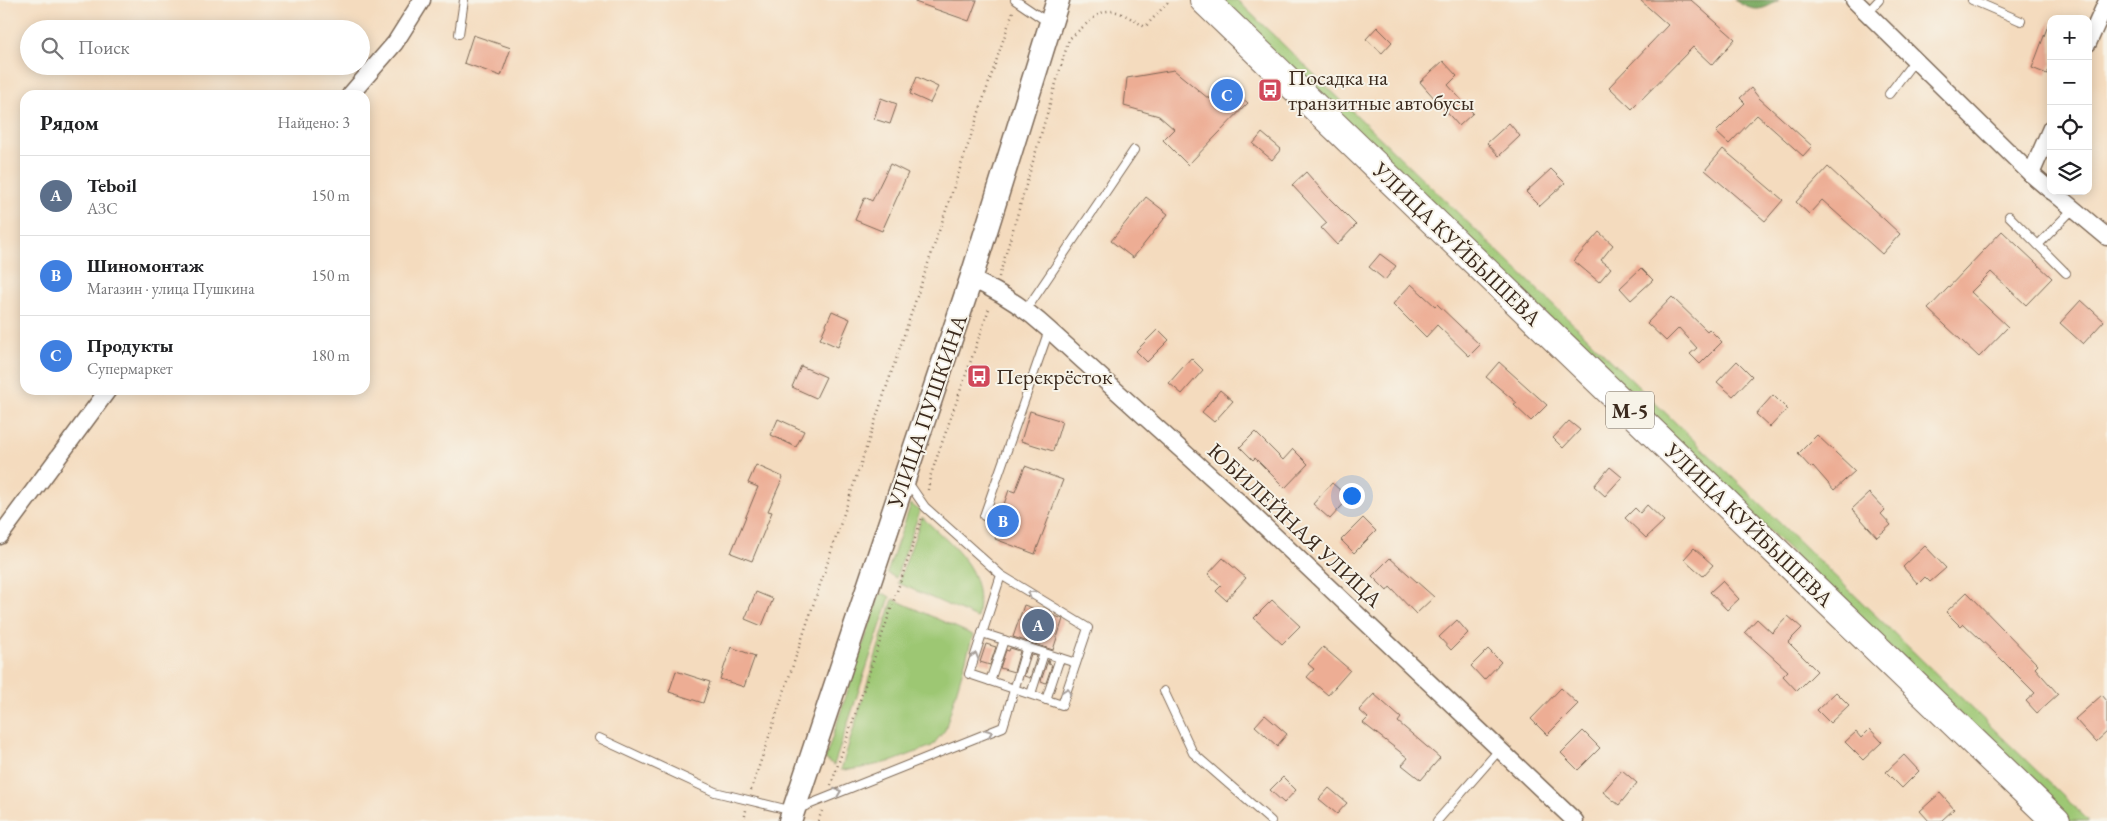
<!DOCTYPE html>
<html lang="ru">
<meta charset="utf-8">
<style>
:root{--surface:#fff;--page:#f2f2f2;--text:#202124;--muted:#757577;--line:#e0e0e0;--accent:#d1495b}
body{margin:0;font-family:"EB Garamond",serif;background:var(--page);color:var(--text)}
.controls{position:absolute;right:15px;top:15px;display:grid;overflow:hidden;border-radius:10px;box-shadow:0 2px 12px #0003}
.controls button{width:45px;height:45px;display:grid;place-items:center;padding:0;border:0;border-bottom:1px solid var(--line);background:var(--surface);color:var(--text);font:25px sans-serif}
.you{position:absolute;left:1351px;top:495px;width:18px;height:18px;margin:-12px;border:4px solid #fff;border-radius:50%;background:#1a73e8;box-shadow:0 0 0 8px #1a73e833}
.badge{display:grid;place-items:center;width:32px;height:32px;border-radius:50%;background:var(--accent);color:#fff;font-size:16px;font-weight:700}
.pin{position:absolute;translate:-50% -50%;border:2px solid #fff;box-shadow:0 1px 5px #0006}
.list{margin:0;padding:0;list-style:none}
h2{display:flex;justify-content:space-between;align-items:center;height:65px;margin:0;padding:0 20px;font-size:21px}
h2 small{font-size:16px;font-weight:400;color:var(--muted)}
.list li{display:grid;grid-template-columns:32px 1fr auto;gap:15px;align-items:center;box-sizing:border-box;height:80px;padding:0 20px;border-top:1px solid var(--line)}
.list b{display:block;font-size:19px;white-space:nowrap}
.list p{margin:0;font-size:16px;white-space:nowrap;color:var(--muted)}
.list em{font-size:16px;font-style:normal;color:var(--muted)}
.icon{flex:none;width:28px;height:28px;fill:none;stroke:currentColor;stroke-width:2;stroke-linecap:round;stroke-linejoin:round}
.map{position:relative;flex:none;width:2107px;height:821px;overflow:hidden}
.search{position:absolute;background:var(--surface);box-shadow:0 2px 12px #0003;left:20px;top:20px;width:350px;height:55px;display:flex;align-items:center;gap:12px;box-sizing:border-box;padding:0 18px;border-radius:28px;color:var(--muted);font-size:19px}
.panel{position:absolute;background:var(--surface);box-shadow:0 2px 12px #0003;left:20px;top:90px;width:350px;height:305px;border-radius:15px}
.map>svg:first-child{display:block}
.green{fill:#9dc773;stroke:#6c7848}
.forest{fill:#7eac65;stroke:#5c6b42}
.building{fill:#edad94}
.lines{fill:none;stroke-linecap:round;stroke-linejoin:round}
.lane-casing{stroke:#7c6856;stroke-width:10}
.street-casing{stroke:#7c6856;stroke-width:19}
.secondary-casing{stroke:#7c6856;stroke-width:25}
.highway-casing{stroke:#7c6856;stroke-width:30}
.path{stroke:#7c6856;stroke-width:2.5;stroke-dasharray:1 4;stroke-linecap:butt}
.lane{stroke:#fff;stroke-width:8}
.street{stroke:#fff;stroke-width:16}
.secondary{stroke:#fff;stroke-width:22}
.highway{stroke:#fff;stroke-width:28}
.oneway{stroke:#a79f9a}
.labels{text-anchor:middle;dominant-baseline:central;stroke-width:4;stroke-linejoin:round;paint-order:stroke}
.shield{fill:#f7f3e8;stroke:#73665b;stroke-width:1}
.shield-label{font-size:21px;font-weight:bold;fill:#3b2a1e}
.poi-label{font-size:22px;fill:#3b2a1e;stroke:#f7f3e8;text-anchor:start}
.street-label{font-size:22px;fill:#3b2a1e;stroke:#f7f3e8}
</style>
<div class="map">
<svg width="2107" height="821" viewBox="0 0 2107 821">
<rect width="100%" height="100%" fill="#f7f3e8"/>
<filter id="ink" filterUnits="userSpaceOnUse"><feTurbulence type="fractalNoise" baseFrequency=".02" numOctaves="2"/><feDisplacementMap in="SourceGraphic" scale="10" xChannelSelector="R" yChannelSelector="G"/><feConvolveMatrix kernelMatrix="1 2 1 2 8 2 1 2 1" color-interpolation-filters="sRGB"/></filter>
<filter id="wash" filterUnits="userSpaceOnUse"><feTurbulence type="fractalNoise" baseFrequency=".0096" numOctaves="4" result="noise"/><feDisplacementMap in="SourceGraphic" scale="20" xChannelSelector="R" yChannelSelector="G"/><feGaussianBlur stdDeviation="1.12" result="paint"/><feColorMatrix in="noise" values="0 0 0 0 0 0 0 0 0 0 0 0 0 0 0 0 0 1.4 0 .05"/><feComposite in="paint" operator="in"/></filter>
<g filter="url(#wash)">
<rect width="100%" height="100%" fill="#f4dbbe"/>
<g class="green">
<path d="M1220,0h17l852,821h-19z"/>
<path d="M911,504l9,7 -24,67 -9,-5z"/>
<path d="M922,517c32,31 65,52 55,101l-79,-35z"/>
<path d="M880,594h5l5,3 -56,168 -9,-6z"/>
<path d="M893,599l80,36 -28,95 -13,16 -39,15 -36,8 -16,1z"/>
</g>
<path class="forest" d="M1734,0h45c-19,12 -25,12 -45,0z"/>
<g id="blocks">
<g class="building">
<path d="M916,0h61l-8,21 -54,-19z"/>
<path d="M1640,0h51l44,39 -23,26 -19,-18 -61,62 -23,-22 59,-62z"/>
<path d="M2050,20l1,44 -4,10 -15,-6z"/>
<path d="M1377,27l15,15 -10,11 -16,-14z"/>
<path d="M473,35l38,13 -10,28 -37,-13z"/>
<path d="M1443,61l14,15 -9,9 25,28 -14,13 -39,-44z"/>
<path d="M1174,70l35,29 15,-17 24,21 -60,62 -25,-25 11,-11 -15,-13 -35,-10 3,-28z"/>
<path d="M917,77l21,10 -8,16 -20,-9z"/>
<path d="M1751,88l8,10 53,48 -9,10 -46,-41 -28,29 -13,-12 29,-29 -5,-5z"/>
<path d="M881,98l16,6 -7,20 -16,-5z"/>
<path d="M1509,123l11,13 -21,20 -12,-13z"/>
<path d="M1262,133l19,16 -9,11 -19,-16z"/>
<path d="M1723,149l60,51 -18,21 -60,-51z"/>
<path d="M890,164l18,9 -26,58 -27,-11 10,-23 7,4z"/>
<path d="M1828,167l72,67 -18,20 -60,-54 -13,14 -13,-12z"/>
<path d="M1551,169l14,14 -25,23 -14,-14z"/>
<path d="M1306,172l20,23 30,30 -19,20 -16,-17 6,-5 -35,-38z"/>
<path d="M1146,197l22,17 -35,44 -22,-17z"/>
<path d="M2002,231l50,47 -26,27 -35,-33 -20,20 37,35 -29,30 -51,-48z"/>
<path d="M1599,232l14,13 -12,15 10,8 -12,14 -25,-21z"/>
<path d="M1380,254l16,12 -11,14 -16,-13z"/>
<path d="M1641,268l12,12 -22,20 -11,-12z"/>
<path d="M1411,284l24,22 2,-2 43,41 -11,11 -32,-31 -11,12 -33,-33z"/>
<path d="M1672,297l35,34 2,-2 13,13 -22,22 -10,-10 7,-6 -18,-20 -13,13 -19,-18z"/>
<path d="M2081,300l23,21 -21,23 -23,-21z"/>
<path d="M832,311l18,8 -12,28 -18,-8z"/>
<path d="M1158,329l11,11 -22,22 -11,-11z"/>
<path d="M1191,358l12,12 -21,24 -13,-11z"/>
<path d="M1737,361l15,15 -19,20 -16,-14z"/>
<path d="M1499,362l48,43 -16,16 -17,-16 3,-2 -31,-26z"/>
<path d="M801,366l25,11 -10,21 -24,-11z"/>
<path d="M1220,390l13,11 -19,21 -12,-10z"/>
<path d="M1773,395l14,14 -17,18 -14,-13z"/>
<path d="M1030,411l32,10 -9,30 -32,-10z"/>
<path d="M778,419l26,12 -8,16 -25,-12z"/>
<path d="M1569,421l11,9 -17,18 -10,-10z"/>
<path d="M1255,432l28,28 10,-11 15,15 -23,24 -30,-30 -2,2 -13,-13z"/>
<path d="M1817,435l38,36 -21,19 -21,-24 -2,2 -13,-14z"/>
<path d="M756,465l27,12 -15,34 4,1 -20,49 -21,-8 27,-66 -10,-4z"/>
<path d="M1025,466l38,14 -28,74 -40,-15 6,-16 -3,-2 11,-31 6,2z"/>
<path d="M1610,467l12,10 -17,19 -11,-10z"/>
<path d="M1332,483l17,15 -19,21 -17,-15z"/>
<path d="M1869,493l16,17 -4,4 10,11 -14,12 -25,-28z"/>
<path d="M1647,505l17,16 -18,17 -21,-20 10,-10 5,5z"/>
<path d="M1363,518l13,13 -22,22 -13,-13z"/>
<path d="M1925,546l21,22 -16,14 -5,-5 -7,7 -15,-17z"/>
<path d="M1694,548l19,17 -10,11 -19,-17z"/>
<path d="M1223,558l23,20 -20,22 -10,-9 5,-5 -13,-12z"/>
<path d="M1390,558l44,39 -18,17 -26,-27 -3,4 -15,-15z"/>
<path d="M1722,581l17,18 -12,11 -17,-18z"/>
<path d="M756,592l17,7 -11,27 -17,-7z"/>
<path d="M1967,592l71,73 -3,3 23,26 -21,19 -11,-12 9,-8 -41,-41 -30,-28 -3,3 -15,-15z"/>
<path d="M1272,600l28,26 -18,18 -28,-26z"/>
<path d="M1024,605l39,14 -10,31 -40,-13z"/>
<path d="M1788,616l14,12 -14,14 29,29 -20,20 -14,-15 5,-5 -43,-39 12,-13 15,14z"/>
<path d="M1457,620l11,13 -17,17 -12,-13z"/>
<path d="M986,644l10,3 -6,18 -10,-3z"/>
<path d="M731,647l24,9 -11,31 -24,-8z"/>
<path d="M1323,647l27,23 -22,25 -21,-18 7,-8 -6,-5z"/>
<path d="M1010,648l10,3 -6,21 -14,-4 6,-18 3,1z"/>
<path d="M1488,649l13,13 -17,18 -13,-14z"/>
<path d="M1031,654l6,2 -7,22 -6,-2z"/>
<path d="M1048,660h1l-1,4 4,1 -6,18 -5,-2z"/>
<path d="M676,671l34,11 -7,21 -34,-11z"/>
<path d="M1561,688l17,16 -31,31 -16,-16z"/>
<path d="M1836,692l13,13 -19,18 -13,-13z"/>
<path d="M1374,694l27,24 -3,4 42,36 -19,22 -19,-15 6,-7 -45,-35 5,-5 -9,-8z"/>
<path d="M2102,695l5,6v31l-11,10 -21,-23z"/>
<path d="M1265,715l22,19 -10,12 -22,-20z"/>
<path d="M1870,729l12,13 -19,18 -18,-18 11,-10 5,6z"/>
<path d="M1583,731l17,17 -22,22 -17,-17z"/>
<path d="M1904,755l15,16 -17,17 -16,-16z"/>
<path d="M1622,770l15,13 -18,22 -16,-13z"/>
<path d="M1283,777l13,13 -12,13 -14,-13z"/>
<path d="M1329,788l18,15 -10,11 -18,-15z"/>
<path d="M1940,793l14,16 -13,12h-12l-9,-10z"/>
</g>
</g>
</g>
<g filter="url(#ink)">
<use href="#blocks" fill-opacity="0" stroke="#7c6856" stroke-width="1"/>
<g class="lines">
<g class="lane-casing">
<g id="lane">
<path d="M1015,0l34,23"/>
<path d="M1972,0l49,21"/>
<path d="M1867,13l12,-13"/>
<path d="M459,34l5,-34"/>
<path d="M1889,94l26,-34"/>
<path d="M2009,216l57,57"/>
<path d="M2038,245l35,-36"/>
<path d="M1026,310l108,-160"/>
<path d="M907,481l18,26 76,68 87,53 -26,77 -93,-31 32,-99"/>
<path d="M984,516l65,-186"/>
<path d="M982,633l94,30"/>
<path d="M990,681l14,-41"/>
<path d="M1164,691l29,62 78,68"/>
<path d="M1031,694l13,-41"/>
<path d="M1046,700l14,-42"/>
<path d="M599,738l116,54 78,19 210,-84 24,-80"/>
<path d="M1437,821l63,-72"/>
</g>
</g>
<g class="street-casing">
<g id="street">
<path d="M1854,0l177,174 20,17"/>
<path d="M2088,43l19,-42"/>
<path d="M350,95l45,-52 27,-43"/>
<path d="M2031,174l20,-46"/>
<path d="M2052,191l55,46"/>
<path d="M971,279c30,13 54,29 78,51l190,172 336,319"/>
<path d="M0,536l108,-146"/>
</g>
</g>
<g class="secondary-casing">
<path id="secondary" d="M790,821l181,-542 87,-279"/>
</g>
<g class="highway-casing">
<path id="highway" d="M1204,0l852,821"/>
</g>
<g class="path">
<path d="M999,277l70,-238c36,-30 34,-39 76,-12l25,-27"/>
<path d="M928,490l2,-13 60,-171"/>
<path d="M831,785l91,-267"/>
<path d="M751,790l262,-779"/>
<path d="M744,821l2,-11"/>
<path d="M818,821l4,-10"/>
</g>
<use href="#lane" class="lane"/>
<use href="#street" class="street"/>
<use href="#secondary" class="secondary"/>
<use href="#highway" class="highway"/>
</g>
<defs><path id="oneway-chevron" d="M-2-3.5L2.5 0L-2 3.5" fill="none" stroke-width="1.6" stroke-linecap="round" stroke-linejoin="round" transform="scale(1.25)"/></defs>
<g class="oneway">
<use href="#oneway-chevron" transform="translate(1031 594) rotate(-148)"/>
<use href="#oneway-chevron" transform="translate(975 656) rotate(-72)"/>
<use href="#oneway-chevron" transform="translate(1067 691) rotate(-72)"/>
<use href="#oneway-chevron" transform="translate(989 733) rotate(-21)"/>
<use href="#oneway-chevron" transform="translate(838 792) rotate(-21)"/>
</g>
</g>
<defs>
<g id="bus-square" transform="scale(1.25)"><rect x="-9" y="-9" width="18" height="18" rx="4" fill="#d1495b" stroke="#f7f3e8"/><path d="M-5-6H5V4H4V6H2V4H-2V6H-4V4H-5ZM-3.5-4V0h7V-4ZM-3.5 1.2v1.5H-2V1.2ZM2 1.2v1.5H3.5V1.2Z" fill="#fff"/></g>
</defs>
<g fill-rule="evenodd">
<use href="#bus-square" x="1270" y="90"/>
<use href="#bus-square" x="979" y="376"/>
</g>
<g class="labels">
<rect class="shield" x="1606" y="391.5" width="48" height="37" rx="4"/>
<g class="shield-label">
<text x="1630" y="410">М-5</text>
</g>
<g class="poi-label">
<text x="1288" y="77">Посадка на<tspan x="1288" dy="25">транзитные автобусы</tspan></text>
<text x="996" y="376">Перекрёсток</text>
</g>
<g class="street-label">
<text transform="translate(1457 244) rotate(44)">УЛИЦА КУЙБЫШЕВА</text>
<text transform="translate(927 411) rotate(-71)">УЛИЦА ПУШКИНА</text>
<text transform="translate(1295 525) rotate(43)">ЮБИЛЕЙНАЯ УЛИЦА</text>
<text transform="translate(1749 525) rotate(44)">УЛИЦА КУЙБЫШЕВА</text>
</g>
</g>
</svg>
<div class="controls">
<button>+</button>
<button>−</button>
<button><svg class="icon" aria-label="locate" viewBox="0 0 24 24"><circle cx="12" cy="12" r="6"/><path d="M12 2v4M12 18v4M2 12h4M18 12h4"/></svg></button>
<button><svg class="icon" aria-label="layers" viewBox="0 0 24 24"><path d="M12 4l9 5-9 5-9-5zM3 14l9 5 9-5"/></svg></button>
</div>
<div class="you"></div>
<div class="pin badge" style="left:1038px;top:625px;background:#5c6f8a">A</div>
<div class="pin badge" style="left:1003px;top:521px;background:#3f7fe0">B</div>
<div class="pin badge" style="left:1227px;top:95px;background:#3f7fe0">C</div>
<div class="search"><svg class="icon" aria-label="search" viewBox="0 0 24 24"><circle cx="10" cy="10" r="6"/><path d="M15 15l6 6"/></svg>Поиск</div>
<section class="panel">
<h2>Рядом<small>Найдено: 3</small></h2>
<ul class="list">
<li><span class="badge" style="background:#5c6f8a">A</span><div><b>Teboil</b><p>АЗС</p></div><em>150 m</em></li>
<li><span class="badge" style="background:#3f7fe0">B</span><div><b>Шиномонтаж</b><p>Магазин · улица Пушкина</p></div><em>150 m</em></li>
<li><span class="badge" style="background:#3f7fe0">C</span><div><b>Продукты</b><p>Супермаркет</p></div><em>180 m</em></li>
</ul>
</section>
</div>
